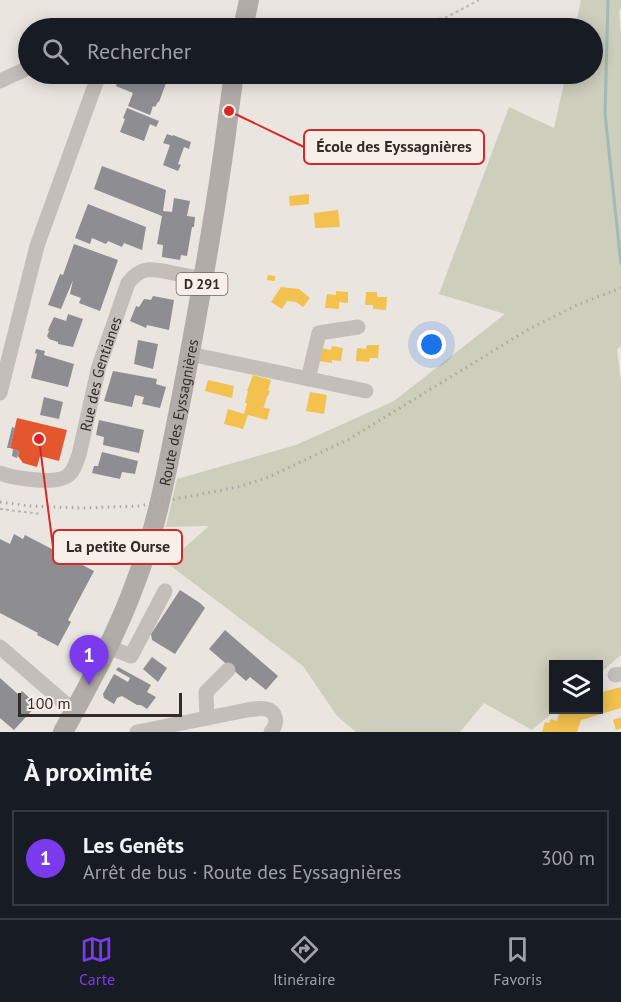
<!DOCTYPE html>
<html lang="fr">
<meta charset="utf-8">
<style>
:root{--surface:#171b24;--page:#242831;--text:#f1f3f6;--muted:#9ea1a6;--line:#363941;--accent:#7c3aed}
body{margin:0;font-family:"PT Sans",sans-serif;background:var(--page);color:var(--text)}
.controls{position:absolute;right:18px;bottom:18px;display:grid;overflow:hidden;border-radius:0px;box-shadow:0 3px 15px #0003}
.controls button{width:54px;height:54px;display:grid;place-items:center;padding:0;border:0;border-bottom:2px solid var(--line);background:var(--surface);color:var(--text);font:30px sans-serif}
.scale{position:absolute;left:18px;bottom:15px;width:164px;box-sizing:border-box;padding-left:6px;border:3px solid #342b28;border-top:0;font-size:16px;line-height:21px;white-space:nowrap;color:#342b28;-webkit-text-stroke:4px #f7efe8;paint-order:stroke}
.you{position:absolute;left:432px;top:345px;width:21px;height:21px;margin:-15px;border:4px solid #fff;border-radius:50%;background:#1a73e8;box-shadow:0 0 0 9px #1a73e833}
.badge{display:grid;place-items:center;width:39px;height:39px;border-radius:50%;background:var(--accent);color:#fff;font-size:20px;font-weight:700}
.pin{position:absolute;translate:-50% -50px;filter:drop-shadow(0 2px 3px #0008)}
.pin::after{content:'';position:absolute;top:32px;width:21px;height:18px;background:inherit;clip-path:polygon(0 0,100% 0,50% 100%)}
.list{margin:0;padding:0;list-style:none}
h2{display:flex;justify-content:space-between;align-items:center;height:78px;margin:0;padding:0 24px;font-size:26px}
h2 small{font-size:20px;font-weight:400;color:var(--muted)}
.list li{display:grid;grid-template-columns:39px 1fr auto;gap:18px;align-items:center;box-sizing:border-box;height:96px;margin:0 12px 12px;padding:0 12px;border:2px solid var(--line);border-radius:0px}
.list b{display:block;font-size:22px;white-space:nowrap}
.list p{margin:0;font-size:20px;white-space:nowrap;color:var(--muted)}
.list em{font-size:20px;font-style:normal;color:var(--muted)}
.icon{flex:none;width:33px;height:33px;fill:none;stroke:currentColor;stroke-width:2;stroke-linecap:round;stroke-linejoin:round}
.map{position:relative;flex:none;width:621px;height:732px;overflow:hidden}
.search{position:absolute;background:var(--surface);box-shadow:0 3px 15px #0003;left:18px;right:18px;top:18px;height:66px;display:flex;align-items:center;gap:15px;box-sizing:border-box;padding:0 21px;border-radius:33px;color:var(--muted);font-size:22px}
.sheet{height:186px;background:var(--surface)}
nav{display:flex;justify-content:space-around;align-items:center;box-sizing:border-box;height:84px;border-top:2px solid var(--line);background:var(--surface);font-size:16px;color:var(--muted)}
nav a{display:grid;justify-items:center;gap:3px}
nav .on{color:var(--accent)}
.map>svg:first-child{display:block}
.green{fill:#cdcebc}
.homes{fill:#f2c14e}
.shops{fill:#e4572e}
.industry{fill:#8d8d92}
.lines{fill:none;stroke-linecap:round;stroke-linejoin:round}
.stream{stroke:#9fbbb8;stroke-width:3}
.path{stroke:#bdb6b2;stroke-width:2;stroke-dasharray:3 3;stroke-linecap:butt}
.minor{stroke:#c4beba;stroke-width:15}
.major{stroke:#b2aca9;stroke-width:20}
.rail{stroke:#aca7a4;stroke-width:3;stroke-dasharray:1.5 4.5;stroke-linecap:butt}
.labels{text-anchor:middle;dominant-baseline:central;stroke-width:6;stroke-linejoin:round;paint-order:stroke}
.shield{fill:#f7efe8;stroke:#6e6662;stroke-width:1.5}
.shield-label{font-size:14px;font-weight:bold;fill:#342b28}
.street-label{font-size:15px;fill:#342b28;stroke:#f7efe8}
.leader{fill:none;stroke:#d62828;stroke-width:2}
.callout-dot{fill:#d62828;stroke:#f7efe8;stroke-width:2}
.callout{fill:#f7efe8;stroke:#d62828;stroke-width:2}
.callout-label{font-size:16px;text-anchor:middle;font-weight:bold;fill:#342b28}
</style>
<div class="map">
<svg width="621" height="732" viewBox="0 0 621 732">
<rect width="100%" height="100%" fill="#ebe5e0"/>
<path class="green" d="M581,0h40v9l-2,2 2,23v312l-4,3 4,33v273l-22,19 -1,-10h-44v46h2l-24,20 -48,-27 -24,29h-104l-19,-16 -34,-50 -136,-103 42,-37 -43,1 11,-48 119,-34 98,-44 111,-87 -66,-20 70,-187 45,21 12,-54h26v-46h-17z"/>
<g class="homes">
<path d="M309,194v10l-19,2 -1,-10z"/>
<path d="M338,210l2,17 -25,1 -1,-15z"/>
<path d="M268,275l7,1v5l-8,-1z"/>
<path d="M281,287l18,2 11,9 -7,9 -7,-5 -9,-1 -5,8 -11,-7z"/>
<path d="M336,291l12,1v11l-9,-1v7l-14,-1 2,-14 9,1z"/>
<path d="M366,292h11v5h10l-1,13 -13,-1v-4h-8z"/>
<path d="M367,345h12l-1,13h-8l-1,4 -13,-1 1,-13 9,1z"/>
<path d="M332,346l11,2 -2,13 -9,-1v3l-13,-2 2,-13 10,2z"/>
<path d="M253,375l18,5 -3,10 2,1 -2,5h-1l-3,11 -6,-1 12,3 -3,11 -19,-5 -5,14 -19,-5 4,-15 16,5 3,-11h-2l3,-12h-1z"/>
<path d="M208,380l26,6 -2,12 -27,-7z"/>
<path d="M310,392l17,3 -3,19 -18,-3z"/>
<path d="M621,687v21l-40,12 -4,12h-35l3,-10 4,1 2,-4 6,2 3,-10 6,2 1,-3h31v-17z"/>
<path d="M621,717v11l-5,2 -3,-10z"/>
</g>
<path class="shops" d="M17,418l50,12 -8,31 -19,-5 -3,11 -14,-4 -5,-7 1,-5 -9,-3z"/>
<g class="industry">
<path d="M120,74h46l3,1 -10,27h-1l-3,5 -2,-1 -3,9 -22,-9 5,-13 -17,-7z"/>
<path d="M127,108l32,13 -3,6 -6,-3 -6,17 -24,-9 5,-13 -2,-1z"/>
<path d="M167,134l6,2v-1l18,7 -2,7 -5,-2 -6,17 3,1 -3,6 -15,-6 7,-20 -7,-2z"/>
<path d="M102,166l64,24 -3,21 9,1 2,-14 16,3 -3,15 8,1 -1,10h-2l-5,29 -6,-1 -1,5 -18,-3 1,-12 -6,-1 5,-28 -68,-27z"/>
<path d="M88,204l58,23 -4,23 -18,-7 -2,4 -14,-6 -2,3 -14,-6 -2,6 -15,-6z"/>
<path d="M74,244l44,16 -18,51 -21,-8 2,-5 -11,-4 3,-14 -12,29 -13,-4 12,-31 3,1z"/>
<path d="M153,296l21,4 -5,30 -22,-5 -1,3 -16,-7 6,-15 3,1 5,-8 7,1z"/>
<path d="M68,314l15,5 -10,28 -15,-3v-2l-9,-3 -2,-3 2,-5 -1,-1 6,-13 12,4z"/>
<path d="M138,340l20,4 -5,25 -19,-5z"/>
<path d="M36,349l9,2 -1,4 30,9 -6,23 -37,-9 6,-24 -2,-1z"/>
<path d="M113,371l44,8 -1,5 10,3 -6,21 -18,-4 2,-7 -9,-2 -3,12 -28,-6z"/>
<path d="M44,397l19,5 -4,17 -19,-4z"/>
<path d="M99,420l45,10 -5,23 -36,-8 1,-8 -8,-2z"/>
<path d="M12,427l3,1 -5,20h-3z"/>
<path d="M13,449l6,2 -2,7 -5,-2z"/>
<path d="M102,452l36,9 -3,13 -13,-2 -2,7 -28,-6 2,-7h4z"/>
<path d="M14,534l9,5 2,-4 69,36 -26,49 3,2 -13,24 -21,-11 1,-2 -38,-20v-74l10,5z"/>
<path d="M180,590l20,13 5,5 -30,46 -23,-14 -1,-6z"/>
<path d="M225,630l53,46 -12,14 -16,-13 -4,4 -37,-32z"/>
<path d="M152,657l15,11 -9,14 -15,-13z"/>
<path d="M118,667l33,18 -4,7 9,5 -9,12 -6,-4h-4l-15,-9 -5,2 -3,6 -10,-6 -1,-4 11,-20 14,8 2,-4 -14,-8z"/>
<path d="M0,678l19,17 3,-4 15,14 -23,25 -14,-12z"/>
</g>
<g class="lines">
<path class="stream" d="M608,0l-3,114 16,150"/>
<g class="path">
<path d="M398,28l49,-11 32,-17"/>
<path d="M0,509l41,5"/>
</g>
<g class="minor">
<path d="M115,28l18,-1 6,1"/>
<path d="M0,81l28,-13"/>
<path d="M190,354l176,37"/>
<path d="M308,379l11,-46 39,-6"/>
<path d="M0,393l37,-147 62,-172"/>
<path id="s1" d="M0,473c12,5 56,12 67,3 7,-4 9,-14 12,-21l20,-89 29,-83c14,-18 26,-14 45,-10 10,2 20,4 30,6"/>
<path d="M0,647l75,65"/>
<path d="M108,647l23,9 34,-65"/>
<path d="M615,675l6,-1"/>
<path d="M207,718l-1,-26 22,-22"/>
<path d="M137,732l110,-22c9,-1 25,-5 28,7 2,6 0,10 -4,15"/>
</g>
<g class="major">
<path d="M243,28l6,-28"/>
<path id="s2" d="M63,732c27,-49 54,-98 73,-151 22,-57 32,-117 44,-176 16,-83 31,-167 43,-250 4,-27 7,-55 11,-81"/>
</g>
<path class="rail" d="M0,502l30,4 52,2 57,-2 99,-19 31,-10 80,-38 180,-110 50,-25 42,-16"/>
</g>
<g class="labels">
<rect class="shield" x="176.5" y="273" width="51" height="22" rx="4.5"/>
<g class="shield-label">
<text x="202" y="284">D 291</text>
</g>
<g class="street-label">
<text stroke="none"><textPath href="#s1" startOffset="177">Rue des Gentianes</textPath></text>
<text stroke="none"><textPath href="#s2" startOffset="342">Route des Eyssagnières</textPath></text>
</g>
</g>
<path class="leader" d="M229 111L304 147M39 439L53 547"/>
<g class="callout-dot">
<circle cx="229" cy="111" r="6"/>
<circle cx="39" cy="439" r="6"/>
</g>
<g class="callout">
<rect x="304" y="130" width="180" height="34" rx="6"/>
<rect x="53" y="530" width="129" height="34" rx="6"/>
</g>
<g class="callout-label">
<text x="394" y="152">École des Eyssagnières</text>
<text x="118" y="552">La petite Ourse</text>
</g>
</svg>
<div class="controls">
<button><svg class="icon" aria-label="layers" viewBox="0 0 24 24"><path d="M12 4l9 5-9 5-9-5zM3 14l9 5 9-5"/></svg></button>
</div>
<div class="scale">100 m</div>
<div class="you"></div>
<div class="pin badge" style="left:89px;top:685px">1</div>
<div class="search"><svg class="icon" aria-label="search" viewBox="0 0 24 24"><circle cx="10" cy="10" r="6"/><path d="M15 15l6 6"/></svg>Rechercher</div>
</div>
<section class="sheet">
<h2>À proximité<small></small></h2>
<ul class="list">
<li><span class="badge">1</span><div><b>Les Genêts</b><p>Arrêt de bus · Route des Eyssagnières</p></div><em>300 m</em></li>
</ul>
</section>
<nav>
<a class="on"><svg class="icon" aria-label="map" viewBox="0 0 24 24"><path d="M3 6l6-2 6 2 6-2v14l-6 2-6-2-6 2zM9 4v14M15 6v14"/></svg>Carte</a>
<a><svg class="icon" aria-label="directions" viewBox="0 0 24 24"><path d="M12 3l9 9-9 9-9-9zM9 14v-3h6M13 9l2 2-2 2"/></svg>Itinéraire</a>
<a><svg class="icon" aria-label="saved" viewBox="0 0 24 24"><path d="M7 4h10v16l-5-4-5 4z"/></svg>Favoris</a>
</nav>
